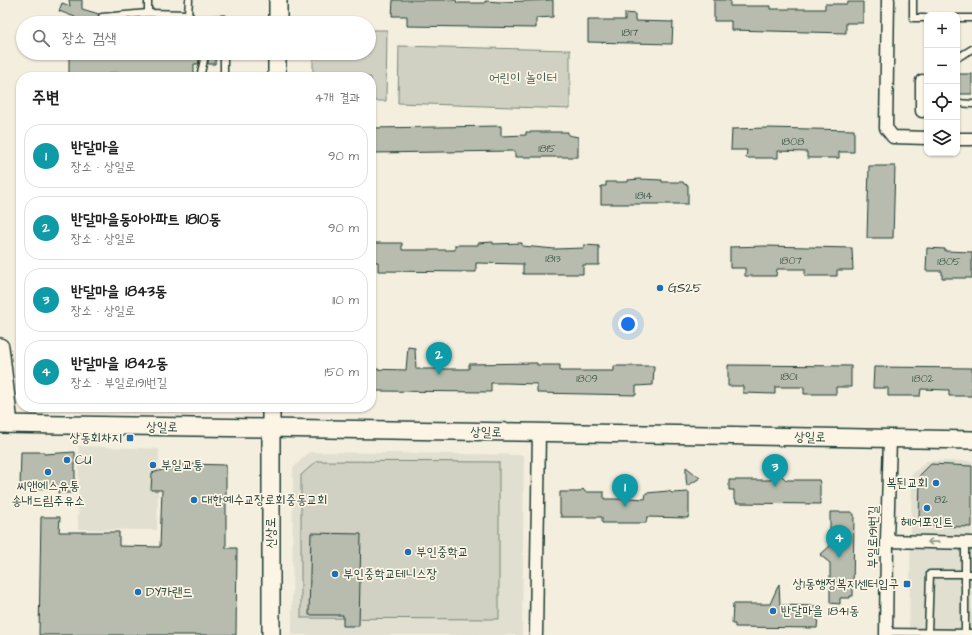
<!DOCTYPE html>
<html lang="ko">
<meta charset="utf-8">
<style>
:root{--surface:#fff;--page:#f2f2f2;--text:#222;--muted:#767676;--line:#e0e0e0;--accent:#7c3aed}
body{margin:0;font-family:"Architects Daughter","Poor Story",sans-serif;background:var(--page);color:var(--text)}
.controls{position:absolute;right:12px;top:12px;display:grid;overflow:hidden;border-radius:8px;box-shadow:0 1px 3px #0004}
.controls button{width:36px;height:36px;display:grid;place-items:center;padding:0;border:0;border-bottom:1px solid var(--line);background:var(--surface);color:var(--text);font:20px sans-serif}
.you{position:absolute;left:628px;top:324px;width:14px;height:14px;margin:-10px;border:3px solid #fff;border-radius:50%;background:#1a73e8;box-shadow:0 0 0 6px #1a73e833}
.badge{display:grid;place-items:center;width:26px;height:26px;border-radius:50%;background:var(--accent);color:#fff;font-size:13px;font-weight:700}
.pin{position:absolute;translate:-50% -33px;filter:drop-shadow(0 1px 2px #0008)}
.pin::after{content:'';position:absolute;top:21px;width:14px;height:12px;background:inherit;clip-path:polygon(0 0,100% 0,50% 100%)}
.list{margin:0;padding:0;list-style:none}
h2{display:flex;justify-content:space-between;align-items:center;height:52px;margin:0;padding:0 16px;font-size:17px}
h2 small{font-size:13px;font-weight:400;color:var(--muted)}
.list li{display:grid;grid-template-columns:26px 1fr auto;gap:12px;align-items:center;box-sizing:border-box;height:64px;margin:0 8px 8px;padding:0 8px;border:1px solid var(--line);border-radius:16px}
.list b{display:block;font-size:15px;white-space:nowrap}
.list p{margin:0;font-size:13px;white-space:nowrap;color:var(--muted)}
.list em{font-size:13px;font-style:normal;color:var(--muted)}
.icon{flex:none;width:22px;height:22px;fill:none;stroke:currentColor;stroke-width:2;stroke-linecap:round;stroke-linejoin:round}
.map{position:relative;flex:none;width:972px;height:635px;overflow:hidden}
.search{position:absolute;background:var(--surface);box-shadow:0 1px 3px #0004;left:16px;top:16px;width:360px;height:44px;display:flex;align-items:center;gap:10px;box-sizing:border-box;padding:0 14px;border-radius:22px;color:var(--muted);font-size:15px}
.panel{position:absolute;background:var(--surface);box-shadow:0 1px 3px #0004;left:16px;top:72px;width:360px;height:340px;border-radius:16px}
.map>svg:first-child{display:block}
.built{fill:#e1dfd0}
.green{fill:#d0d1c2;stroke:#78877b}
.building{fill:#b8bcae;stroke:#1f3d34}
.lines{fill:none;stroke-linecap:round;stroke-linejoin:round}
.lane-casing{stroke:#1f3d34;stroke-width:9}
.street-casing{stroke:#1f3d34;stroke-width:15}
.secondary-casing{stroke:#1f3d34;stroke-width:20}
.lane{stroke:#fcf5e5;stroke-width:6}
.street{stroke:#fcf5e5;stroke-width:12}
.secondary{stroke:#fcf5e5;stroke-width:17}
.oneway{stroke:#8e998c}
.poi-dot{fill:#1f6fb2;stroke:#fcf5e5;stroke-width:1.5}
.labels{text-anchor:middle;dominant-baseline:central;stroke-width:3.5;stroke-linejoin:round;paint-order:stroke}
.number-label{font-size:11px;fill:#455d52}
.park-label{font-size:13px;fill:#425b50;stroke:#fcf5e5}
.poi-label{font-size:13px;fill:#1f3d34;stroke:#fcf5e5;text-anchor:start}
.street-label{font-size:13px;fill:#1f3d34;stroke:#fcf5e5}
</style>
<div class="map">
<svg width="972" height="635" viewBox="0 0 972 635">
<rect width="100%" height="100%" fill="#f3eede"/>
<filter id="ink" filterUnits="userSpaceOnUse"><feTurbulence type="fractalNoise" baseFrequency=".025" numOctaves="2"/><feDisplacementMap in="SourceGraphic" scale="8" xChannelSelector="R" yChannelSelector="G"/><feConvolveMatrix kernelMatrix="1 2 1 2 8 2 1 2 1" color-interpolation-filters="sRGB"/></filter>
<g filter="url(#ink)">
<g class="built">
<path d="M79,446l80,3 -2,81 -79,-1z"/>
<path d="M309,452l215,3 -2,180h-230l1,-167z"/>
<path d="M927,461h45v174h-63l3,-161z"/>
</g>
<g class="green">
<path d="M369,30h18l-1,71h-15v-24h-58v-24h56z"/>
<path d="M399,46l171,4v59l-172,-6z"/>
<path d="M317,461l182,1v157l-198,-1v-143z"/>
</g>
<g class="building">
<path d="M69,0h13v9l17,5 -1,4 2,3h13l-1,2h-17l-13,-3v3h-3l-4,-6 -16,-6 3,-8 8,3z"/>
<path d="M393,0h63l1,3h28v-2l15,1 53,-2v17l-17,1v10l-129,-2v-10h-15z"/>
<path d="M714,0h16v6h40v3h55v-5h22v-2h16v21h-17v10l-115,-3v-9h-17z"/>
<path d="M625,13l10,1v7l38,1 -1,22 -84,-2v-22h37z"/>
<path d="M69,53l130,1v6l-1,4h-4v11l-43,1v-3h-41v2h-41z"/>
<path d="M208,54h8l-1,10h-7z"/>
<rect x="957" y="74" width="15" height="20"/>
<path d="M501,126v10l25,-1v-3h42v3l10,2v20h-63v-6l-144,2v-25z"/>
<path d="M767,128l87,2v22h-15v6h-32v-6l-29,-1v7h-32l1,-8h-16l1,-21z"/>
<path d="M869,166h26l-2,72h-26z"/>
<path d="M640,179l22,1v2h21l1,2 4,1v19h-87v-18h5v-4h22v-2z"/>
<path d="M493,242v2l29,-1v3l33,3 29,-1v-3l15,1v19h-16v9h-60v-10l-47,-1v9l-98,-1v-9h-7v-19h31v7h53v-5h23v-2z"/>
<path d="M765,246l87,2 1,22h-16v6h-32v-7h-28l-1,7h-31v-8h-15v-21z"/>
<path d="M927,248l18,1v2l27,1v26h-30v-7h-16z"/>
<path d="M408,347l7,1 1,21h53v-5l68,-1v2h23v6h54v-5h40l-1,19 -17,1v9l-99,-2v-9l-30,-1h-16v9l-115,-1v-10h-5v-12l35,1z"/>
<path d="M728,365l123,1v21h-15v7h-32v-7h-29v7l-32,-1v-7h-15z"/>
<path d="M874,367l98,1v28h-23v-6l-28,-1 -1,7h-32v-8h-15z"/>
<path d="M21,452h23v2l31,-2v41h-17v-4l-38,-1z"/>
<path d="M188,464l38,1v83h11l-1,87h-197l2,-118h19l-1,15h60v14l41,1 2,-57h-11l1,-17 24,-7z"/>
<path d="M931,464l41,2v61l-49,-1 -4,-4 1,-47z"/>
<path d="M686,467l14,11 -13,8 -1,-8z"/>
<path d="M777,471l9,9h33l1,3v21l-84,-1v-3h-2v-10h-5v-10h41z"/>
<path d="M583,489l2,3h19v7h18l4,-3 3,2 16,1 1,-6 23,-2 3,2 17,-1v24h-1v2l-41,-1 -1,6h-44v-6h-41v-3h-1v-22h19z"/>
<path d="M830,512h22v2h2l-1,82h-3v2h-10v6l-10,-1v-40l-10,-8 10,-9z"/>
<path d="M311,533l50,1 -2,92h-16v-11h-34z"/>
<path d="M779,584l1,21 39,1 -2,22 -82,-1v-3h-3l1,-20h37z"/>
</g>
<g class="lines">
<g class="lane-casing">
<g id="lane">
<path d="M189,0l-1,14 2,2"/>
<path d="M913,0v18h14"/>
<path d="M148,13v-13"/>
<path d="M102,17l46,-4 40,1"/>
<path d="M957,18h15"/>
<path d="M191,20l33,-1v4"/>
<path d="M224,53v24"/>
<path d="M957,58l15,-9"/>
<path d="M200,77l4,-17 -1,-7"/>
<path d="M957,103l15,1"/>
<path d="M886,632l86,1"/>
<path d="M928,633l2,-59h42"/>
<path d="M965,633v-90"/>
</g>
</g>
<g class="street-casing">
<g id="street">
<path d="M888,0l-2,128 7,9 34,1"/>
<path d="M922,111v-30l5,1"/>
<path d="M957,139h15"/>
<path d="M887,541l85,2"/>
<path d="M536,635l3,-203"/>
<path d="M886,635l1,-94 3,-102"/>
</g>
</g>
<g class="secondary-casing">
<g id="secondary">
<path d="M278,23v-23"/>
<path d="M277,77v-24"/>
<path d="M0,347l9,77"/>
<path d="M0,424l708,11 264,5"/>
<path d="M271,635v-228"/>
</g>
</g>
<use href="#lane" class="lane"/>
<use href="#street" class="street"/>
<use href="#secondary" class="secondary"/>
</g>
<defs><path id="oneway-shaft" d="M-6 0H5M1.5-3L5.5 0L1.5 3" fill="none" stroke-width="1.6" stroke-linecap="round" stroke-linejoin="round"/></defs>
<use class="oneway" href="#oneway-shaft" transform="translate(933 542) rotate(-179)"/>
</g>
<g class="poi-dot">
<circle cx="660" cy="288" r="4"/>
<rect x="126" y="434" width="8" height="8" rx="2"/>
<circle cx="67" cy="460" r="4"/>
<circle cx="153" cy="465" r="4"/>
<circle cx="48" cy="472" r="4"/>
<circle cx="936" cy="483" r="4"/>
<circle cx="194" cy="500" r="4"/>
<circle cx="927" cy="508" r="4"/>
<circle cx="408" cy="552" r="4"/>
<circle cx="335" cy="574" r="4"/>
<rect x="903" y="580" width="8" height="8" rx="2"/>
<circle cx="138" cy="592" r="4"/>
<circle cx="773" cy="611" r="4"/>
</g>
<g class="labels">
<g class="number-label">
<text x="630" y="32">1817</text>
<text x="793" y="141">1808</text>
<text x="547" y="148">1815</text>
<text x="644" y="195">1814</text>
<text x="553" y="258">1813</text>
<text x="791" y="260">1807</text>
<text x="949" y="261">1805</text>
<text x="789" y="376">1801</text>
<text x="587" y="378">1809</text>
<text x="923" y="378">1802</text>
<text x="941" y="499">82</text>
</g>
<g class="park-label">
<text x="523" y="78">어린이 놀이터</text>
</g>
<g class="poi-label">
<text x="668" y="288">GS25</text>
<text x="122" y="438" text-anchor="end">상동회차지</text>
<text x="75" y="460">CU</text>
<text x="161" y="465">부일교통</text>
<text x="928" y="483" text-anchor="end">복된교회</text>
<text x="48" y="486" text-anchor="middle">씨앤에스유통<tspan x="48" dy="15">송내드림주유소</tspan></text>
<text x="202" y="500">대한예수교장로회중동교회</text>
<text x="927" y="522" text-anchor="middle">헤어포인트</text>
<text x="416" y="552">부인중학교</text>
<text x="343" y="574">부인중학교테니스장</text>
<text x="899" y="584" text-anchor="end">상1동행정복지센터입구</text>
<text x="146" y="592">DY카랜드</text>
<text x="781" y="611">반달마을 1841동</text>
</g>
<g class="street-label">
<text transform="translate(162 427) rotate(1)">상일로</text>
<text transform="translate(486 432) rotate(1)">상일로</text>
<text transform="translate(810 437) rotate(1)">상일로</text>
<text transform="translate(271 533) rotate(-90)">신상로</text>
<text transform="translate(873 537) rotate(-89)">부일로191번길</text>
</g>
</g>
</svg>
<div class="controls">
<button>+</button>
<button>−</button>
<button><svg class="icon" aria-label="locate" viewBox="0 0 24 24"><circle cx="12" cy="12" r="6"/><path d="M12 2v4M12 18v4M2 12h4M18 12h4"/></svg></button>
<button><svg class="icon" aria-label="layers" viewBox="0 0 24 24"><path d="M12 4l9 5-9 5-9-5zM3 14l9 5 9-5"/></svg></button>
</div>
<div class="you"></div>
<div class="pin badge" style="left:625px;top:507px;background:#0f9aa8">1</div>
<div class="pin badge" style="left:439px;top:375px;background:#0f9aa8">2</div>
<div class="pin badge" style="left:775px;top:487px;background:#0f9aa8">3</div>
<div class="pin badge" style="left:839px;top:558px;background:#0f9aa8">4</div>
<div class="search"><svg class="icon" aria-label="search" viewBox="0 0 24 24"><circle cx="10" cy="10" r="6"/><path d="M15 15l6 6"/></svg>장소 검색</div>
<section class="panel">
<h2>주변<small>4개 결과</small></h2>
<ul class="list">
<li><span class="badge" style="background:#0f9aa8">1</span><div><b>반달마을</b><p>장소 · 상일로</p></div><em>90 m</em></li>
<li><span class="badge" style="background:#0f9aa8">2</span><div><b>반달마을동아아파트 1810동</b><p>장소 · 상일로</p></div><em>90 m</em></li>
<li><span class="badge" style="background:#0f9aa8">3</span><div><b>반달마을 1843동</b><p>장소 · 상일로</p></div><em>110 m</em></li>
<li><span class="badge" style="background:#0f9aa8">4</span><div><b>반달마을 1842동</b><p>장소 · 부일로191번길</p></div><em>150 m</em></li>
</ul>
</section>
</div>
